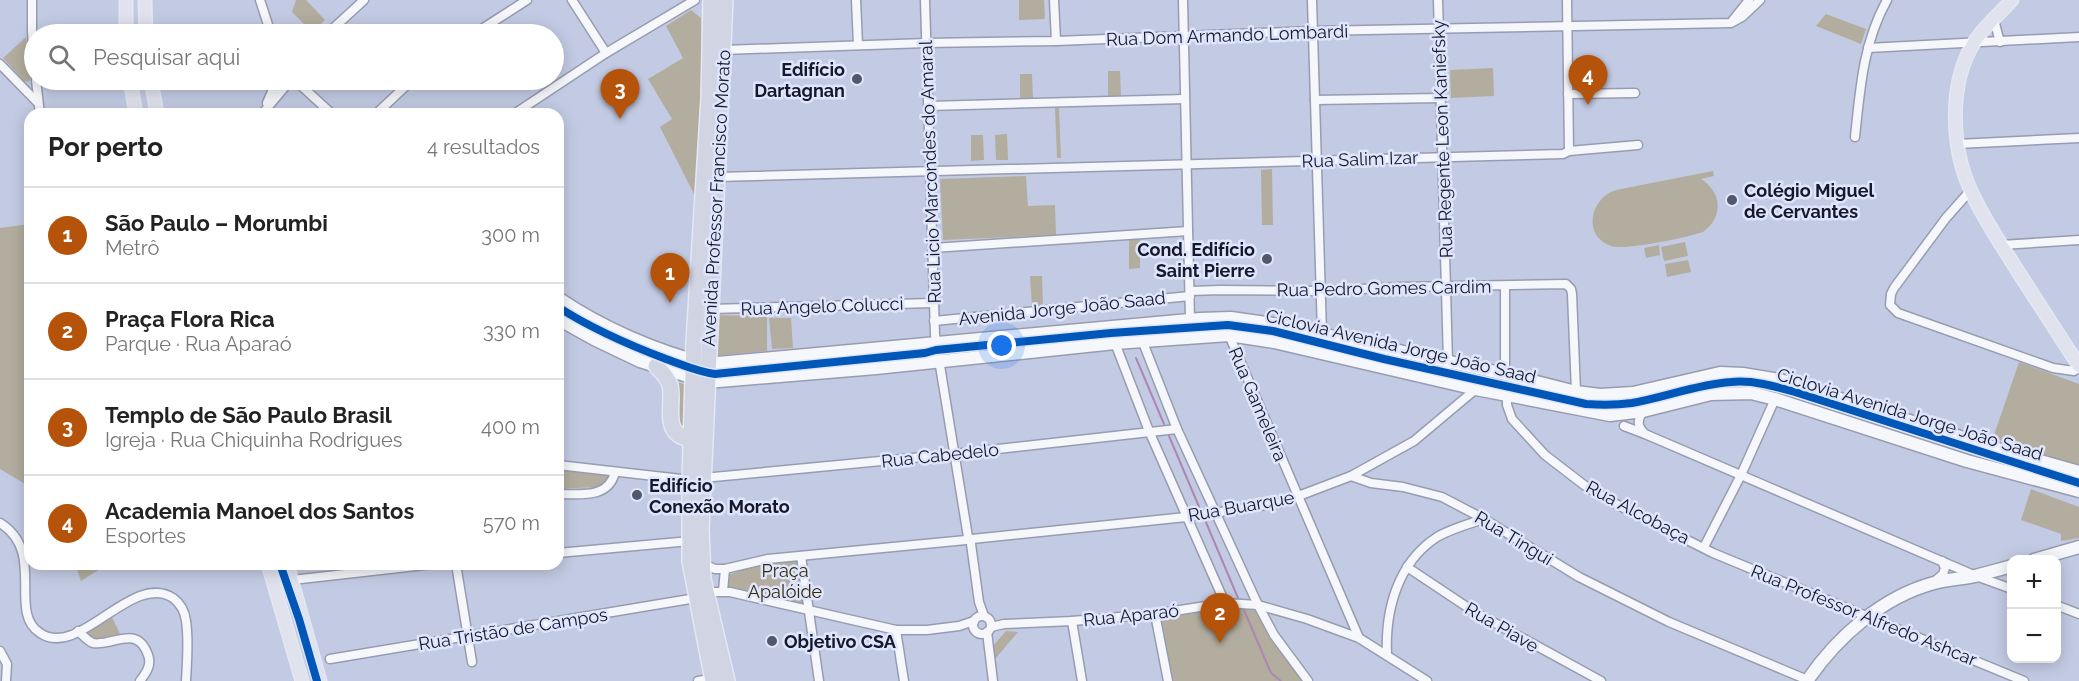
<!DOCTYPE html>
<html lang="pt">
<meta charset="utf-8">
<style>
:root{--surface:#fff;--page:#f2f2f2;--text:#222;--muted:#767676;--line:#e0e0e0;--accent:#b45309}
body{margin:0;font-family:Raleway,sans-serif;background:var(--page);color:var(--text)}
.controls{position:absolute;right:18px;bottom:18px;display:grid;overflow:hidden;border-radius:12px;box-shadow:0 3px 15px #0003}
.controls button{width:54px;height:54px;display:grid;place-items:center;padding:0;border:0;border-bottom:2px solid var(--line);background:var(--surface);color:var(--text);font:30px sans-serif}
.you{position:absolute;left:1002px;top:346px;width:21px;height:21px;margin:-15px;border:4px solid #fff;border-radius:50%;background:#1a73e8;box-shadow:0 0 0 9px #1a73e833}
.badge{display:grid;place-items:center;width:39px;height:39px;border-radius:50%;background:var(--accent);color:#fff;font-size:20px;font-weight:700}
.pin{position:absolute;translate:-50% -50px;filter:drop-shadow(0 2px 3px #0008)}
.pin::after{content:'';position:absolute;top:32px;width:21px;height:18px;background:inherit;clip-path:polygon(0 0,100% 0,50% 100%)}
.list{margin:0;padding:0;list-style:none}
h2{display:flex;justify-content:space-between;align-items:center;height:78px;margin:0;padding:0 24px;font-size:26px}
h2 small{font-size:20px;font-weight:400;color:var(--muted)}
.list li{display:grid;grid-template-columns:39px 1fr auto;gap:18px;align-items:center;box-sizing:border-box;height:96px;padding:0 24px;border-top:2px solid var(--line)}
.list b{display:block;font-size:22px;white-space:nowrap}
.list p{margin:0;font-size:20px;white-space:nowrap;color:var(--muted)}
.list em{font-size:20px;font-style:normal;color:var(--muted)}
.icon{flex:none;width:33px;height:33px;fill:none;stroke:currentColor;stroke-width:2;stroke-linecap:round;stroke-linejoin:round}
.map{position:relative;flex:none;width:2079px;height:681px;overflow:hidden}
.search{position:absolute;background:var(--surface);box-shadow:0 3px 15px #0003;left:24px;top:24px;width:540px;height:66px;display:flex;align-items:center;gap:15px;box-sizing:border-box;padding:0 21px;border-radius:33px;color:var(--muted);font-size:22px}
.panel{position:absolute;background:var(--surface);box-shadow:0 3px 15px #0003;left:24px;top:108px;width:540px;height:462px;border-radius:18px}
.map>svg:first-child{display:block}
.green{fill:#b2ad9e}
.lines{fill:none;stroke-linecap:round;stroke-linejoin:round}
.stream{stroke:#ad87b0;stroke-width:2}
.street-casing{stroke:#979cb0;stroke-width:11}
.secondary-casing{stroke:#979cb0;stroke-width:15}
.primary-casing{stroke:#e4e8f3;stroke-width:15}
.highway-casing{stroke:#e4e8f3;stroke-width:18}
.street{stroke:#f6f7fb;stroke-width:8}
.secondary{stroke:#f6f7fb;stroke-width:12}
.primary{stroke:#e0e3ed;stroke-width:12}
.highway{stroke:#d1d4e3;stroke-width:15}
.cycleway-casing{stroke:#dee5fd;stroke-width:11}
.cycleway{stroke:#0057b8;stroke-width:8}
.poi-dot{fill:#52576b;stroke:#dee5fd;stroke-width:2}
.labels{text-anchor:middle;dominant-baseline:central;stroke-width:5;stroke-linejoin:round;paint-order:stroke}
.street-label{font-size:18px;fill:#15192a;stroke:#dee5fd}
.poi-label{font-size:18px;font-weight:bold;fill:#15192a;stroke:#dee5fd;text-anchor:start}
.park-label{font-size:18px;fill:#342a08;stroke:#dee5fd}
</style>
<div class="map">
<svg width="2079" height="681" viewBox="0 0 2079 681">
<rect width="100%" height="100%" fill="#c3cbe4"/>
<g class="green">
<path d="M296,0h10l19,20 -13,12 -20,-20z"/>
<path d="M1019,0h25l1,19 -26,1z"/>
<path d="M691,10l10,8 1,48 -7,130 -35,-69 12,-8 -24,-40 35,-21 -17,-32z"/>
<path d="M1826,14l40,15 -5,15 -45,-18z"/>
<path d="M26,37l6,40 -4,5 -4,-1 -21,-23z"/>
<path d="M1493,68l1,28 -43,2 -1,-28z"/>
<path d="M1108,71h12l1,25 -13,1z"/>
<path d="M1020,74h12l1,25h-13z"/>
<path d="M1055,108h4l2,50h-4z"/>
<path d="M1007,134l1,26h-12l-1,-25z"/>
<path d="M971,135h12l1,25 -13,1z"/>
<path d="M1272,169l1,56h-11l-1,-55z"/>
<path d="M1713,171l1,5 -13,3c21,13 23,38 2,53 -14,5 -80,19 -92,14 -29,-10 -21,-48 5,-56z"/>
<path d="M1026,176l2,30 27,-1 1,30 -113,5 -3,-61z"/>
<path d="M30,224v263l-30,-18v-241z"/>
<path d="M1140,239v29l-11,1v-29z"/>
<path d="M1685,242l3,14 -24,5 -3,-14z"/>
<path d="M1659,245l1,10 -14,3 -2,-10z"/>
<path d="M1688,260l3,12 -24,5 -2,-13z"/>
<path d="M1030,276h12l1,29 -11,2z"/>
<path d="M713,315l54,1v35l-52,5z"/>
<path d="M769,318h22l2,30 -21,1z"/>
<path d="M2019,362l60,22v82l-86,-28z"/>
<path d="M674,381l15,5 -3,43 -12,-6z"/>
<path d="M558,470l51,6v5l-13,6 -38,2z"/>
<path d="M2031,489l48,18v31l-18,3v-7l-40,-14z"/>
<path d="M801,559l7,46 -80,-18 -5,-5 2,-6 38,-13z"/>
<path d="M75,564h33l-27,17z"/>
<path d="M1258,605l50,76h-140l-13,-67 44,-7z"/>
<path d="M110,613l11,23 -24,6 -17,-12z"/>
<path d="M1006,631l12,1 -23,27 -2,-13z"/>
</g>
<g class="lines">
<g class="stream">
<path d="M1136,358l28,66"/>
<path d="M1169,436l31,73"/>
<path d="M1205,520l33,78"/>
<path d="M1244,610l27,63 10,8"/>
</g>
<g class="street-casing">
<g id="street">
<path d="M32,0v31l2,32"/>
<path d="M260,0l11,34"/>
<path d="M572,0l34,53"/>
<path d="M856,0l2,45"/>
<path d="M925,0l10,335 33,202"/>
<path d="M1054,0l2,41"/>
<path d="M1183,0l7,320"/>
<path d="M1312,0l10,334"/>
<path d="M1438,0l10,362 -1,12 5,9"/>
<path d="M1567,0l2,151"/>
<path d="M1733,20l16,-20"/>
<path d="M1994,20l6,22"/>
<path d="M327,34l37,-34"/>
<path d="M474,34l53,-34"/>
<path d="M1868,48l211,-11"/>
<path d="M724,50l202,-7 130,-2 257,-10 418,-8 11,-6 18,-17"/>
<path d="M0,64l38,39"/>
<path d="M36,80l4,34"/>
<path d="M296,81l36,33"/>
<path d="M1568,94l67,-1"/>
<path d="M1315,100l126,-2"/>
<path d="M267,103l10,-23"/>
<path d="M929,106l256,-7"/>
<path d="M262,114l27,-32"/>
<path d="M376,114l36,-34"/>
<path d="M514,114l92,-61 89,-53"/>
<path d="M1855,137c5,-47 8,-94 32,-137"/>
<path d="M1957,144l122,-6"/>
<path d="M718,177l845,-23 6,-3 69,-6"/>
<path d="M1970,191l-24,27 -52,70 -3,6 -1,11 8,8 155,55 21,3 5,-4"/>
<path d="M2001,245l78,-5"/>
<path d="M933,248l255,-17"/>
<path d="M1505,286v88"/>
<path d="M1190,291l30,-1 100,1 82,-4 164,-3 5,5 1,5 4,98"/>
<path d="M711,309l222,-6"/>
<path d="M934,321l256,-25"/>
<path d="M1229,335l130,303"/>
<path d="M1142,340l35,89 81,176 16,30 34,46"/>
<path d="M1115,343l34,88 76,172"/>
<path d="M1507,396v9l5,14 33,36 39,30 28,17 101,51 311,128"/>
<path d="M1643,411c-6,10 -6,15 2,23l331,142 36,13"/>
<path d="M1624,426l21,8"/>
<path d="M558,465l132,15"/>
<path d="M1351,476l20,7 32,4 39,10 42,22 95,58 90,45 141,59"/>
<path d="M703,478l251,-24 223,-25"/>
<path d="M558,494c22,0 51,5 57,-22"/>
<path d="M0,523c47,29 7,89 40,110 39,27 92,-62 133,-35 8,6 12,14 13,23 3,20 1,40 0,60"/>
<path d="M972,539l214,-22 94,-14 71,-27 63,-35 62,-52"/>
<path d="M971,544l8,58 5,14"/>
<path d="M1704,547l37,-72 34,-76"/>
<path d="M558,553l132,-12"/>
<path d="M801,556l18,125"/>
<path d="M701,563l14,6h10l43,-10 198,-19"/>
<path d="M456,564l16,98"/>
<path d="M1407,567l66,44 128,70"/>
<path d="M292,580l142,-16"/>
<path d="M1934,582l9,-8 2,-6 -3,-7"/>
<path d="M723,591l2,-22"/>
<path d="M706,592h24l166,38h31l32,-4 15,-5"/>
<path d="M2056,605l23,9"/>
<path d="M1155,614l13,67"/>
<circle cx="982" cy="625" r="9"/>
<path d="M1072,621l10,60"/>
<path d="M991,627l13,-3 68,-3 83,-7 70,-11 33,2 49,14 52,19 68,43"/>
<path d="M896,630l8,51"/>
<path d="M78,631c5,4 9,10 15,12 19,4 44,-20 55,12 4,10 -2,18 -8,26"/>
<path d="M987,632l6,49"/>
<path d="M0,651l7,13 -1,17"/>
<path d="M1387,655c-2,-44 10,-92 50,-118 14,-8 31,-13 47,-18"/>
<path d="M330,659l366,-61"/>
<path d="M698,681l17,-3"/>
</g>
</g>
<g class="secondary-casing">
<g id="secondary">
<path d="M558,298c44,30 98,53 149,66l493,-45 31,-1 49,7 225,49 71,18 24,3 33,-2 87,-20 23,1 37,6 224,71 75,21"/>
<path d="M558,319l36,20 46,22 67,21 169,-14 239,-25 114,-8 45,7 202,47 134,26 33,-4 68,-17 40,-1 24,6 192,62 112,30"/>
<path d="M2034,560l45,-13"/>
<path d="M1807,681c30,-44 75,-84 127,-98 13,-4 28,-4 41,-7 13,-3 25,-7 37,-10"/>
</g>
</g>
<g class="primary-casing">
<g id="primary">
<path d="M126,0v34"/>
<path d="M145,0l1,34"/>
<path d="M2012,0c-12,13 -27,26 -37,41 -27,41 -24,107 -4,150 12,27 30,53 46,79 21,32 41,64 62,96"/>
<path d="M130,80l6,34"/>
<path d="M151,80l6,34"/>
<path d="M268,564l34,117"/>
<path d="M287,564l33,117"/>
</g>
</g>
<g class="highway-casing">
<g id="highway">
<path d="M711,0l-2,98 -15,244 -4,138v81l23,120"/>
<path d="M725,0l-24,529 2,50 24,102"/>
<path d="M656,366c5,5 12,11 14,19 5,23 -12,53 28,55"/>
</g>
</g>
<use href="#street" class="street"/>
<use href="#secondary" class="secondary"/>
<use href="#primary" class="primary"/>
<use href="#highway" class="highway"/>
<g class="cycleway-casing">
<g id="cycleway">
<path d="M558,307c34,22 71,38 108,52 17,6 32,13 49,15l210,-21 11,-3 175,-17 117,-8 45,6 111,28 202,45c16,1 31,1 46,-1 34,-6 66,-19 99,-21 22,-2 43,4 64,10l284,91"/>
<path d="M280,564l19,55 18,62"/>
</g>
</g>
<use href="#cycleway" class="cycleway"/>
</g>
<g class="poi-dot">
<circle cx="857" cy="79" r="6"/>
<circle cx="1732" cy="200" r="6"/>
<circle cx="1267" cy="259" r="6"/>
<circle cx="637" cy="495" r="6"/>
<circle cx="772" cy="641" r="6"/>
</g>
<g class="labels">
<g class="street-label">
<text transform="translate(1227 35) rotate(-2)">Rua Dom Armando Lombardi</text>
<text transform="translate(1442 139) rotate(-92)">Rua Regente Leon Kaniefsky</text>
<text transform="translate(1360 159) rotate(-2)">Rua Salim Izar</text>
<text transform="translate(930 172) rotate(-92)">Rua Licio Marcondes do Amaral</text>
<text transform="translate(716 198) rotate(-87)">Avenida Professor Francisco Morato</text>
<text transform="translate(1384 288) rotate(-1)">Rua Pedro Gomes Cardim</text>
<text transform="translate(822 306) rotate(-2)">Rua Angelo Colucci</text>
<text transform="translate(1062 308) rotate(-6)">Avenida Jorge João Saad</text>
<text transform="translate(1401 346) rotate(13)">Ciclovia Avenida Jorge João Saad</text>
<text transform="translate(1258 404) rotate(67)">Rua Gameleira</text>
<text transform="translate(1910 414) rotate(17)">Ciclovia Avenida Jorge João Saad</text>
<text transform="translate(940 455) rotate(-6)">Rua Cabedelo</text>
<text transform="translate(1241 506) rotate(-10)">Rua Buarque</text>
<text transform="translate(1638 512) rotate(28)">Rua Alcobaça</text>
<text transform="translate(1514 538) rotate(31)">Rua Tingui</text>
<text transform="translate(1131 615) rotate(-6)">Rua Aparaó</text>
<text transform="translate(1864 615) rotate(22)">Rua Professor Alfredo Ashcar</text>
<text transform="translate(1502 627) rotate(30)">Rua Piave</text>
<text transform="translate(513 629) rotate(-9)">Rua Tristão de Campos</text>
</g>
<g class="poi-label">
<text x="845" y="69" text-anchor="end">Edifício<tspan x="845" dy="21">Dartagnan</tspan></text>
<text x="1744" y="190">Colégio Miguel<tspan x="1744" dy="21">de Cervantes</tspan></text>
<text x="1255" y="249" text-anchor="end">Cond. Edifício<tspan x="1255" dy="21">Saint Pierre</tspan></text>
<text x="649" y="485">Edifício<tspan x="649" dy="21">Conexão Morato</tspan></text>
<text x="784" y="641">Objetivo CSA</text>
</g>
<g class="park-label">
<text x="785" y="570">Praça<tspan x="785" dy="21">Apalóide</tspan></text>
</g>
</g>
</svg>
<div class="controls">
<button>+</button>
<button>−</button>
</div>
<div class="you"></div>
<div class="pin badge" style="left:670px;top:303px">1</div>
<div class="pin badge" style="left:1220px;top:643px">2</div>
<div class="pin badge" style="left:620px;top:119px">3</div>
<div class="pin badge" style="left:1588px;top:105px">4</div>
<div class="search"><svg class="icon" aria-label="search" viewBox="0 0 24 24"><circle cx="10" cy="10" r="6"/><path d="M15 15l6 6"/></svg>Pesquisar aqui</div>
<section class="panel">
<h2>Por perto<small>4 resultados</small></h2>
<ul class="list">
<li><span class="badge">1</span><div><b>São Paulo – Morumbi</b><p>Metrô</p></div><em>300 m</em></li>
<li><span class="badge">2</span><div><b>Praça Flora Rica</b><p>Parque · Rua Aparaó</p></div><em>330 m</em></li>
<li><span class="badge">3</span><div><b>Templo de São Paulo Brasil</b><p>Igreja · Rua Chiquinha Rodrigues</p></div><em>400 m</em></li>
<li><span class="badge">4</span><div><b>Academia Manoel dos Santos</b><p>Esportes</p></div><em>570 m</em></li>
</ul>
</section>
</div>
